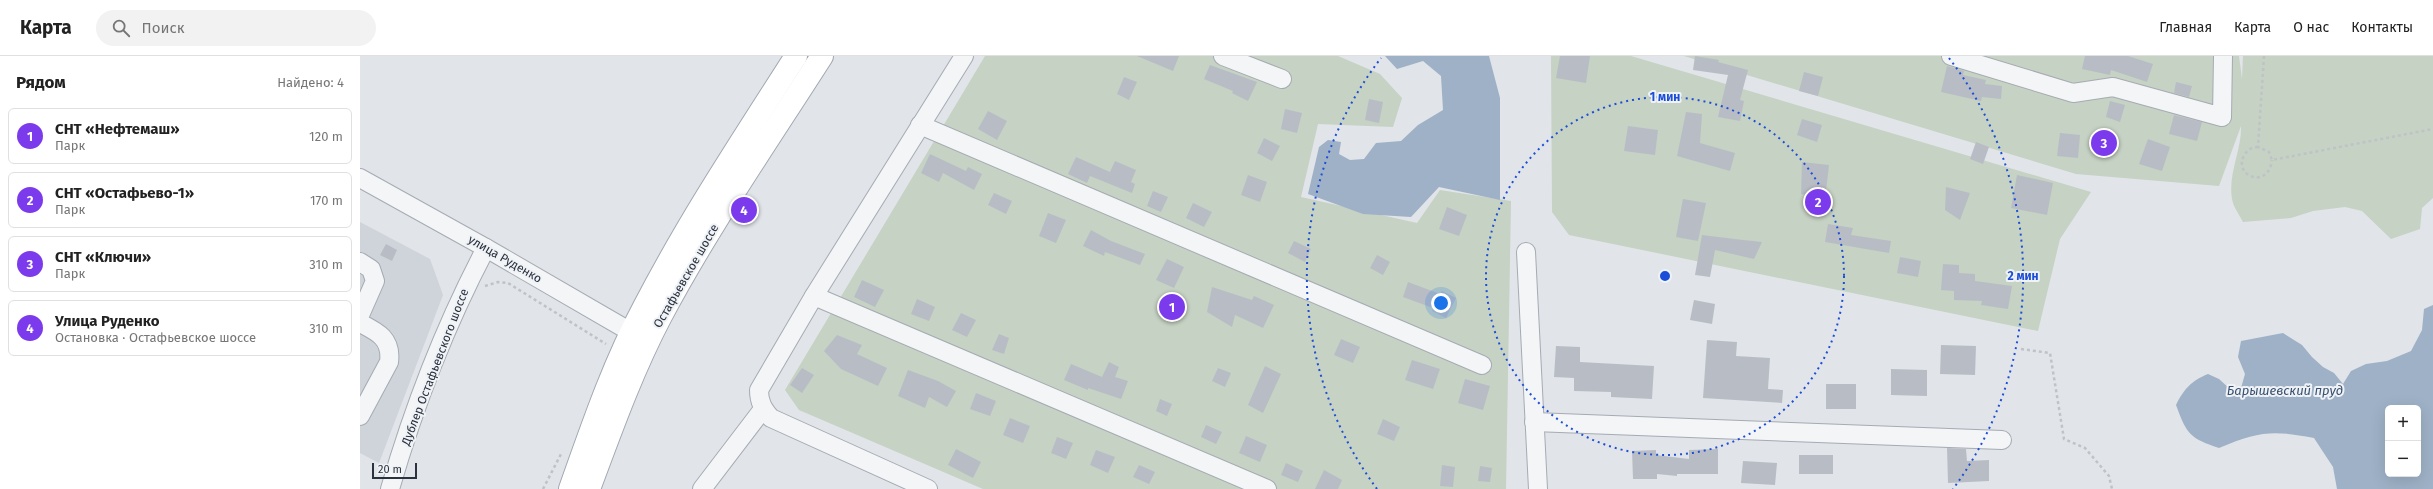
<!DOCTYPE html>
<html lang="ru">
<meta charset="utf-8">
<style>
:root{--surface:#fff;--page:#f2f2f2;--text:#222;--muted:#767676;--line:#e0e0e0;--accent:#7c3aed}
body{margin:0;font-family:"Fira Sans",sans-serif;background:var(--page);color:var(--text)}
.controls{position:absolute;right:12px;bottom:12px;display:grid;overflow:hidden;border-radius:6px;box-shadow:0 4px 16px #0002}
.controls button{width:36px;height:36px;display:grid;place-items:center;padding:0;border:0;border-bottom:1px solid var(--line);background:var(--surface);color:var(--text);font:20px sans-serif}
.scale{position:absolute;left:12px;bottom:10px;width:45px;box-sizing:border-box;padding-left:4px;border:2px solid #2a313f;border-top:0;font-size:11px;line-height:14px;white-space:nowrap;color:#2a313f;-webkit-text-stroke:3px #f0f3f6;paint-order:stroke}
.you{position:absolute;left:1081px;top:247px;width:14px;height:14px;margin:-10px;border:3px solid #fff;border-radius:50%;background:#1a73e8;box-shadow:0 0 0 6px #1a73e833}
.badge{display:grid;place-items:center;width:26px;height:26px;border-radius:50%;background:var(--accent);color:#fff;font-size:13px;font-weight:700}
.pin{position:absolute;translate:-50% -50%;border:2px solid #fff;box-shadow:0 1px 4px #0006}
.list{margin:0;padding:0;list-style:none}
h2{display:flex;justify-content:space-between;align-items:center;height:52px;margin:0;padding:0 16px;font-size:17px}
h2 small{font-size:13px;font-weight:400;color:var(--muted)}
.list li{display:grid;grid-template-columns:26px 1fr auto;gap:12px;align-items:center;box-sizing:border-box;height:56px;margin:0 8px 8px;padding:0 8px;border:1px solid var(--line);border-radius:6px}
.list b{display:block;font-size:15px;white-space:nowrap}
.list p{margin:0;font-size:13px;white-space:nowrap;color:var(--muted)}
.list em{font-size:13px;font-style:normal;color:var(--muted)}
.icon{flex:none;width:22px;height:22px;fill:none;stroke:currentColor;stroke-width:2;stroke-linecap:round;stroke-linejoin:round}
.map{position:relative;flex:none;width:2073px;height:433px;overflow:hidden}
header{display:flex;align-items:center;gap:24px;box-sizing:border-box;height:56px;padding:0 20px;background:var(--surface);border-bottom:1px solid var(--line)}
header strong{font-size:19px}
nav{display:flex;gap:22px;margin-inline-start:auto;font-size:14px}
.search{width:280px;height:36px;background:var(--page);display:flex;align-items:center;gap:10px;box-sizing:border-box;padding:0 14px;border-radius:22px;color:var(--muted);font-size:15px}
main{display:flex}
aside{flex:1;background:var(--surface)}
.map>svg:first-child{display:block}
.built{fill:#cfd3da}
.green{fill:#c6d2c3}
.water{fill:#9eb1c6;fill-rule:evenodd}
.building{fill:#b8bdc5}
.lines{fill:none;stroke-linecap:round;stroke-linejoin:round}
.minor-casing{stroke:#a6abb3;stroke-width:20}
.major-casing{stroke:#a1a8b3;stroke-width:24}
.path{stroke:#bfc2c7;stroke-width:2.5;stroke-dasharray:3 3;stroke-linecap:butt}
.minor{stroke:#f3f5f7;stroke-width:18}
.major{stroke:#fff;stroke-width:22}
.ring{fill:none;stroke:#1d4ed8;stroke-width:2;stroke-dasharray:2 4}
.labels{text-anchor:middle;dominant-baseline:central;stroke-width:4;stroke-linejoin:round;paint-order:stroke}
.street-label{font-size:12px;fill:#2a313f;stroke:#f0f3f6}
.water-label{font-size:13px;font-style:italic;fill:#374f70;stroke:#f0f3f6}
.centre{fill:#1d4ed8;stroke:#f0f3f6;stroke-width:2}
.ring-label{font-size:12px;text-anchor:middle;font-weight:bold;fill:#1d4ed8;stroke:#f0f3f6;stroke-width:4;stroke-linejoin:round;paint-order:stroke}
</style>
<header>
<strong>Карта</strong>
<div class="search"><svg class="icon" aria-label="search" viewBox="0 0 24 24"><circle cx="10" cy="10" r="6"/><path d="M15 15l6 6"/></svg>Поиск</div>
<nav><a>Главная</a><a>Карта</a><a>О нас</a><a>Контакты</a></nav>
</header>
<main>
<aside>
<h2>Рядом<small>Найдено: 4</small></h2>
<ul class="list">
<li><span class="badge">1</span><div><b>СНТ «Нефтемаш»</b><p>Парк</p></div><em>120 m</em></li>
<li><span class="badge">2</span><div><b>СНТ «Остафьево-1»</b><p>Парк</p></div><em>170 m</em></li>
<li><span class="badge">3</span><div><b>СНТ «Ключи»</b><p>Парк</p></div><em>310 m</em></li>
<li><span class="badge">4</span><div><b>Улица Руденко</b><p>Остановка · Остафьевское шоссе</p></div><em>310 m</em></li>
</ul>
</aside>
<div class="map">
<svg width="2073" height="433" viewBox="0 0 2073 433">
<rect width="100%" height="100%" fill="#e1e4e9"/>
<path class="built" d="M0,166l70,37 13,36 -64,168 -19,-10z"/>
<g class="green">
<path d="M625,0h353l42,18 22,24 -9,29 -75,-3 -17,73 116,26 23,-33 71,11 -5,288h-523l-184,-79 -14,-20z"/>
<path d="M1191,0h80l460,136 -31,47 -22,92 -469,-96 -17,-23z"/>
<path d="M1324,0h555l3,23 1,-23h190v142l-11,10 -2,21 -29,10 -29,-28 -17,-4 -32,4 -22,7 -48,4c-3,-6 -8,-13 -10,-19 -7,-26 9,-52 8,-77l-22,60 -143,-12z"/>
</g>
<g class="water">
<path d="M1025,0h104l11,42v102l-61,-13 -28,30 -48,-3 -55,-20 11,-47 9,-7 13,2 -2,12 11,6 14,-1 12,-16 25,-2 17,-16 25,-15 -2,-34 -18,-15 -26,8z"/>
<path d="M2073,249v184h-96l-4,-22 -19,-29c-41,-8 -55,-7 -95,10 -29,-10 -32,-13 -43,-43 8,-16 15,-24 32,-31l11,5 11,10 11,-1 4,-14 -7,-17 3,-16 42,-8 19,12 10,12 11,10 11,6 9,11 8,-13 15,-7 21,-3 24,-10 11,-21 2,-21zM2028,352h30v66h-30z"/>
</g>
<g class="building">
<path d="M777,0h42l-6,15z"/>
<path d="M1200,0h30l-4,27 -30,-5z"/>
<path d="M1335,0l24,4 -1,2 30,8 -8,30 4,1 -4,20 -22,-4 10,-42 -35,-5z"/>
<path d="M1725,0h43l25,8 -6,18 -36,-12 -1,5 -28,-6z"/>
<path d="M850,9l47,17 -9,19 -16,-8 1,-2 -29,-12z"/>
<path d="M1587,10l17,5 -1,4 23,5 -1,4 17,2 -1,13 -19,-2 -1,4 -40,-9z"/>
<path d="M1444,16l19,5 -5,19 -19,-5z"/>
<path d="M764,21l13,5 -8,18 -12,-6z"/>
<path d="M1816,26l16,4 -3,11 -15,-4z"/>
<path d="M1009,43l14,3 -4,21 -14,-3z"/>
<path d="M1750,45l15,4 -5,17 -14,-5z"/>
<path d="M925,53l17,4 -5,20 -16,-4z"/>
<path d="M628,55l19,10 -10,19 -19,-11z"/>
<path d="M1326,56l16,2 -2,29 35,10 -5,18 -53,-15z"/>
<path d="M1814,59l28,7 -5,19 -28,-7z"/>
<path d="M1442,63l20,6 -5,17 -20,-7z"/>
<path d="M1268,70l30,4 -3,25 -31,-4z"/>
<path d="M1700,77l20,2 -2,23 -21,-2z"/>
<path d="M904,82l16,8 -8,15 -15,-8z"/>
<path d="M1788,83l22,8 -8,24 -23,-7z"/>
<path d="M1616,86l13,5 -6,17 -13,-5z"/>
<path d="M570,98l36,17 2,-4 14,7 -8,16 -31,-17 -4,9 -18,-9z"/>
<path d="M716,101l34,15 5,-11 21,9 -5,12 4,2 -3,9 -42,-17 -3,7 -19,-9z"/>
<path d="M1442,106l27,3 -4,34 -24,-5z"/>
<path d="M888,119l19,7 -7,20 -19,-7z"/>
<path d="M1657,119l36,8 -6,32 -36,-7z"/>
<path d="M1586,131l24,6 -10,27 -15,-10z"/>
<path d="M793,135l15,6 -7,15 -14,-6z"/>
<path d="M634,137l18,8 -6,13 -18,-9z"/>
<path d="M1323,143l23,4 -8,38 -22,-4z"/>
<path d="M833,147l19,9 -8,15 -18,-9z"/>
<path d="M1087,151l20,8 -8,21 -20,-7z"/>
<path d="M688,157l18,7 -10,23 -17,-7z"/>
<path d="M1468,168l25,4 -2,7 40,6 -2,12 -64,-11z"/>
<path d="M731,174l20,11 34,13 -5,11 -35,-13 -1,4 -21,-10z"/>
<path d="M1342,179l41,5 19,2 -8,17 -39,-9 -5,27 -15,-2z"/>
<path d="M934,185l17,8 -6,13 -17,-9z"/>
<path d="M26,188l11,6 -5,11 -12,-6z"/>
<path d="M1017,199l13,7 -7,13 -13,-7z"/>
<path d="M1540,201l21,4 -3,16 -21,-4z"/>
<path d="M807,203l17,8 -10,21 -18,-8z"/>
<path d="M1583,208l16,1v8l16,1v7l37,5 -4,23 -27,-4 1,-4 -28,-1v-9l-13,-1z"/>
<path d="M502,224l22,10 -9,17 -21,-10z"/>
<path d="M1048,226l32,12 2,-3 14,7 -10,20 -14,-7 1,-3 -30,-11z"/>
<path d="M852,231l40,13 2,-4 20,9 -11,23 -28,-13 -3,12 -25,-15z"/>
<path d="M557,243l18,8 -6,14 -18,-7z"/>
<path d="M1334,244l21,4 -3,20 -22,-4z"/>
<path d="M601,257l15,7 -9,17 -15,-7z"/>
<path d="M639,278l10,4 -5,16 -12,-4z"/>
<path d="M477,279l25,10 -5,9 30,14 -9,18 -37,-17 -17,-18z"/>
<path d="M981,283l19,8 -7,16 -19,-8z"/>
<path d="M1347,284l30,2 -1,14 34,2 -2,31 15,1 -1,13 -79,-5z"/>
<path d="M1581,289l35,1 -1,29 -35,-1z"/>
<path d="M1196,290l24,1v15l74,4 -2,33 -41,-2v-5l-37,-1v-13l-20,-1z"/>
<path d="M1052,304l28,9 -7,20 -28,-9z"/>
<path d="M749,306l10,5 -4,10 13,4 -7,18 -33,-11v2l-24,-10 7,-16 31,13z"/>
<path d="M905,310l16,8 -18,39 -15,-8z"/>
<path d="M442,312l12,7 -12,18 -12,-8z"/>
<path d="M858,312l13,5 -6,14 -13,-6z"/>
<path d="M1531,313l36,1v26l-36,-1z"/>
<path d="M548,314l30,11 18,10 -9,16 -18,-10 -4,11 -27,-12z"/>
<path d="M1105,323l25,7 -7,24 -25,-7z"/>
<rect x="1466" y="328" width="30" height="25"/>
<path d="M616,337l20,8 -6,15 -20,-7z"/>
<path d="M800,343l12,5 -5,12 -11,-5z"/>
<path d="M650,362l20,8 -7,17 -20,-8z"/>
<path d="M1023,363l17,8 -6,14 -17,-7z"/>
<path d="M846,369l16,7 -6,12 -15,-7z"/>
<path d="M886,380l21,9 -7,17 -21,-9z"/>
<path d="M697,381l16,6 -7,16 -15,-6z"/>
<path d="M1587,392l19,1 1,12 22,-1v21l-41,2z"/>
<path d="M596,393l25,13 -8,16 -25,-13z"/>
<path d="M1358,393v25h-41v2l-20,-2v5h-24l-1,-28 24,-1v5l33,4v-9z"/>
<path d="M736,394l19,7 -7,16 -18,-8z"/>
<rect x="1439" y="399" width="34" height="19"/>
<path d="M1383,405l34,2 -2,22 -34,-2z"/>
<path d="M926,407l17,8 -5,11 -17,-7z"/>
<path d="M779,409l16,7 -6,12 -16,-7z"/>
<path d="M1082,409l13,2 -2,20 -13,-1z"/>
<path d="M1120,410l12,2 -2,14 -12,-1z"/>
<path d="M964,414l18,10 -4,9h-23z"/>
</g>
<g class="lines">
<g class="minor-casing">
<g id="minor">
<path d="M863,0l59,23"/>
<path d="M1591,0l122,37 40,-6 109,30 1,-61"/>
<path d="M560,69l562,240"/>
<path d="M0,122l126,70 157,91"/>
<path d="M1166,196l12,237"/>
<path d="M0,206l11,7 4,12 -15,34"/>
<path d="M454,240l453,193"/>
<path d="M0,267c18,9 32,16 29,39l-29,54"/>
<path d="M1174,366l468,18"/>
<path d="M30,433c24,-83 56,-165 96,-241"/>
<path d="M342,433l61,-80"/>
<path d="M568,433l-157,-71c-8,-9 -12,-16 -12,-28l55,-94 150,-240"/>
</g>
</g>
<g class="major-casing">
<g id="major">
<path d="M210,433c22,-62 43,-124 74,-182 45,-87 99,-168 152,-251"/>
<path d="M229,433c22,-59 43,-118 72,-173 48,-90 106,-174 161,-260"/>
</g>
</g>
<g class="path">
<path d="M1904,0l-6,91 11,5 3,8 161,-31"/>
<path d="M1898,91c-5,0 -10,2 -13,7 -14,21 23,37 27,6"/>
<path d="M125,230l13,-4 10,1 98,61"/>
<path d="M1661,293l29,4 14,86 21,9 24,28 3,13"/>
<path d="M183,433l18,-35"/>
</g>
<use href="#minor" class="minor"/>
<use href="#major" class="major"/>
</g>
<g class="ring">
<circle cx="1305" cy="220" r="179"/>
<path d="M1017 433A358 358 0 0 1 1021 2M1589 2A358 358 0 0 1 1593 433"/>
</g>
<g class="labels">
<g class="street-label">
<text transform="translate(145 203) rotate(30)">улица Руденко</text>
<text transform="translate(326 220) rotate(-60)">Остафьевское шоссе</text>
<text transform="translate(75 311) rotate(-69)">Дублер Остафьевского шоссе</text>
</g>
<g class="water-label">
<text x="1925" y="334">Барышевский пруд</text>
</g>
</g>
<circle cx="1305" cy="220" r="6" class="centre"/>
<g class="ring-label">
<text x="1305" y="45">1 мин</text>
<text x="1663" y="224">2 мин</text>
</g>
</svg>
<div class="controls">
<button>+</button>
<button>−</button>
</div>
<div class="scale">20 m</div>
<div class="you"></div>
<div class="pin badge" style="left:812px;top:251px">1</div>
<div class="pin badge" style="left:1458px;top:146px">2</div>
<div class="pin badge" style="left:1744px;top:87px">3</div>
<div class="pin badge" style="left:384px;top:154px">4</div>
</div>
</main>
